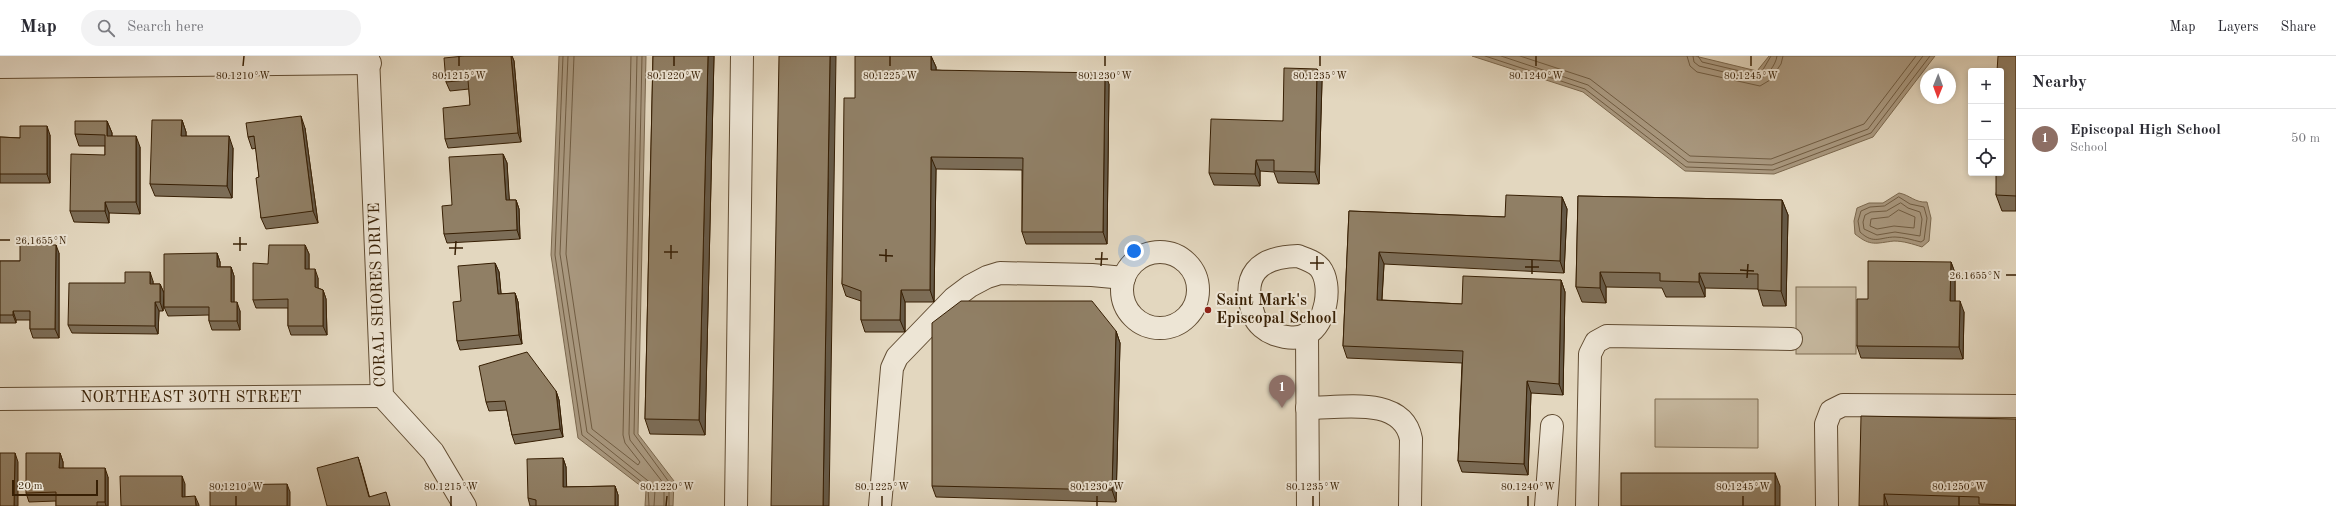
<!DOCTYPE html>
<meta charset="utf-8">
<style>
:root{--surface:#fff;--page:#f2f2f3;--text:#2b2b33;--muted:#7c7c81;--line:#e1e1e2;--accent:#7c3aed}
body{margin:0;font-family:"Old Standard TT",serif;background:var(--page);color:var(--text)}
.controls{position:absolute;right:12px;top:12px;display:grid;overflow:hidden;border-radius:4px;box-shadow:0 2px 6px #0003}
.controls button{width:36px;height:36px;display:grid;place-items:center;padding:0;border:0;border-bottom:1px solid var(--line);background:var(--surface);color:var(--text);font:20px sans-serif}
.compass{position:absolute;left:1920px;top:12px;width:36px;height:36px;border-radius:50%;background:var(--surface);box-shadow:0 2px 6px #0003;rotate:181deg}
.scale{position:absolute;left:12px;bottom:10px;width:86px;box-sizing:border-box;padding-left:4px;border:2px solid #371f04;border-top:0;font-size:11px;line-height:14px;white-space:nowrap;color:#371f04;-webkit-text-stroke:3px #ede5d5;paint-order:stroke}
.you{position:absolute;left:1134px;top:195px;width:14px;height:14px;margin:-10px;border:3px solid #fff;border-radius:50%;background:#1a73e8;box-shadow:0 0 0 6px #1a73e833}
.badge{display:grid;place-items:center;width:26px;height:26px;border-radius:50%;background:var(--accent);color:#fff;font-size:13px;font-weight:700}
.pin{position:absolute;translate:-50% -33px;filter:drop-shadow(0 1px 2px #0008)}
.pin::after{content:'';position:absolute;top:21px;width:14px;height:12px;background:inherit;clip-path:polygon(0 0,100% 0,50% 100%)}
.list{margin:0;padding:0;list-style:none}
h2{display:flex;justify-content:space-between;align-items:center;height:52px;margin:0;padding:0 16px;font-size:17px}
h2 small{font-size:13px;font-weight:400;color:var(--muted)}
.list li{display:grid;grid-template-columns:26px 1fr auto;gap:12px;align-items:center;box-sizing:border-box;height:60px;padding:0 16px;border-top:1px solid var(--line)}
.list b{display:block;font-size:15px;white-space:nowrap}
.list p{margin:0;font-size:13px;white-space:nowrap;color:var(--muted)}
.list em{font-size:13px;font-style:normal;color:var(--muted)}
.icon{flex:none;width:22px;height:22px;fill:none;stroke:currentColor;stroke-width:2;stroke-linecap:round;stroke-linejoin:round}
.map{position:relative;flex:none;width:2016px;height:450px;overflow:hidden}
header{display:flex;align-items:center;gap:24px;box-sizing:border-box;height:56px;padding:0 20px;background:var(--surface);border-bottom:1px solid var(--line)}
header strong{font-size:19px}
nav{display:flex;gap:22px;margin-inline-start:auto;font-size:14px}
.search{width:280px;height:36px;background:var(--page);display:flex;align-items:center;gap:10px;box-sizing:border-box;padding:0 14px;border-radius:22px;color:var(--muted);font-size:15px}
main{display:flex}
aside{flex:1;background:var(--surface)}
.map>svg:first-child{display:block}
.green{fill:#c6b89f;stroke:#7e6c52}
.water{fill:#a9987f;stroke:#7b684e}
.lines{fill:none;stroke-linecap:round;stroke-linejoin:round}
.shore{stroke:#705c42;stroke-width:1}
.minor-casing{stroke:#624d33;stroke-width:24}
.minor{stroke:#ede5d5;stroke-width:22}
.wall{fill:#7c6d57;stroke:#371f04}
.shaded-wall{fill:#655947;stroke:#371f04}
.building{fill:#907f65;stroke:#371f04}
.ticks{fill:none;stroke:#371f04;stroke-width:1.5}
.poi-dot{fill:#8f2418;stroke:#ede5d5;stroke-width:1.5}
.labels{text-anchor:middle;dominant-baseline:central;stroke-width:4;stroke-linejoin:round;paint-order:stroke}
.street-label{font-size:16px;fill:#371f04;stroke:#ede5d5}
.poi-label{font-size:16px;font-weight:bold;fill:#371f04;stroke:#ede5d5;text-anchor:start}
.ticks-label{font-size:10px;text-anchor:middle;fill:#371f04;stroke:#ede5d5;stroke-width:4;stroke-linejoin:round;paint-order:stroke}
</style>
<header>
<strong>Map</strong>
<div class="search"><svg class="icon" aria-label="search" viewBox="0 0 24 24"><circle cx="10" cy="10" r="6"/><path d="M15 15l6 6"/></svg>Search here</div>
<nav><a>Map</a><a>Layers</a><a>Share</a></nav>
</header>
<main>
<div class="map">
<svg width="2016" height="450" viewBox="0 0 2016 450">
<rect width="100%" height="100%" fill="#e3d7bf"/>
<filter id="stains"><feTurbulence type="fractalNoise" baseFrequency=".005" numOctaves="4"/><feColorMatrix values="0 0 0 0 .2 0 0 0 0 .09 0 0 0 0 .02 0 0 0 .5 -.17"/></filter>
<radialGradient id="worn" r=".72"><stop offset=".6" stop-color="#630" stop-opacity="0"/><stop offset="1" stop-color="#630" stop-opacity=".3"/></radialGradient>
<g class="green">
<rect x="1796" y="231" width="60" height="67"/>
<path d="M1655,343h103v49l-103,-1z"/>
</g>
<g class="water">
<path d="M559,0h87l-8,378 36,47 -1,25h-28l1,-16 -68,-52 -27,-183z"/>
<path d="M1472,0h223l62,15 12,-15h166l-62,81 -99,37 -89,-3 -102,-79z"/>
<path d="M1899,137c11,2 16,10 28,9l4,16 -2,23 -7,6c-9,-3 -19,-6 -28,-6 -18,2 -23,6 -39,-7l-1,-13 3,-13 12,-5h14z"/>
</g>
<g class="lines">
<g class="shore">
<path d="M563,0l-8,199 27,180 66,52 1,19"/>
<path d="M568,0l-8,198 27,178 65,52 3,6 -1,16"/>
<path d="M574,0l-8,198 26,175 46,36 2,-3 -15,-19 -2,-8 8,-379"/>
<path d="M637,0l-8,378 1,6 34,44v22"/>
<path d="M642,0l-8,378 35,48v24"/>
<path d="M1485,0l100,33 101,78 87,3 98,-37 59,-77"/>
<path d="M1501,0l87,29 100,77 84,3 96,-36 55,-73"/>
<path d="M1520,0l70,23 100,77 81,3 93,-35 52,-68"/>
<path d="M1687,0l3,10 7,6 63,14 10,-6 11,-16 2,-8"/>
<path d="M1693,0l1,6 5,4 58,14c9,-2 19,-15 20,-24"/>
<path d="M1698,0l4,6 55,13 4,-2 10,-17"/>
<path d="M1899,141l11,7 14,3 3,11 -3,22 -3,2c-9,-2 -17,-5 -26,-5 -15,0 -21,8 -35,-5l-2,-11 3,-10 9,-4 14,-1z"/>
<path d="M1901,147l7,5 12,4 2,7 -2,17 -25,-4 -18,3 -13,-6 -1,-7 2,-7 6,-3 15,-1z"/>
<path d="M1899,154l16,7 -1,11 -20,-2 -17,3 -7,-3 1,-7 17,-2z"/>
</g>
<g class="minor-casing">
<g id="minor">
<path d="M368,0l14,340 51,56 32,54"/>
<path d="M0,11l370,-4"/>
<circle cx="1160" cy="234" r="38"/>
<path d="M1298,200c8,3 17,6 22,12 13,17 6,56 -13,66 -9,6 -24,3 -33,0 -8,-3 -17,-10 -20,-18 -14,-41 4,-59 44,-60z"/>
<path d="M1307,278l1,172"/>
<path d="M0,343l382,-3"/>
<path d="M1307,352c34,0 96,-13 104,31l-1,67"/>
<path d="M736,450l6,-450"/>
<path d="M880,450l12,-138 5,-11 57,-59 16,-12 17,-9 13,-4 92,2 32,3"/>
<path d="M1546,450l6,-80"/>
<path d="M1587,450l3,-152 6,-12 11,-6 184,3"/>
<path d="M1827,450l-1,-82 5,-13 12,-6 173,1"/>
</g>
</g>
<use href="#minor" class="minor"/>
</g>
<g class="wall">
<path d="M464,0h48l2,5 7,81 -73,6 -3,-9 25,-34 -1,-16 -19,2 -4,-9z"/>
<path d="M653,0h61l-9,379 -55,-1 -5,-15z"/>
<path d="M931,0l5,11v3l173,14 -2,160h-81l-4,-12v-62l-86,-1 -2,133h-29v30h-40l-4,-12v-19l-15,-5 -4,-12 13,-186z"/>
<path d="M2016,0v155h-14l-6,-16z"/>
<path d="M1317,13l5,12 -3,103 -41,-1 -4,-11 -14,-1v15l-46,-1 -5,-12 74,-52z"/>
<path d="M182,64l4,12v4l47,12 -1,50 -77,-2 -5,-12z"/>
<path d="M107,65l5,12v3l28,11v67l-31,-1v10l-35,-1 -4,-11 35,-56v-9h-26l-4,-12z"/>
<path d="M305,72l13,95 -52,6 -5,-11 -2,-41 -3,-29 -4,1 -4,-12z"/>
<path d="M50,79v48h-50v-46l20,1z"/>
<path d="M503,98l4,9 2,37h7l3,9 1,30 -73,4 -3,-9 8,-29z"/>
<path d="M1578,140l204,4 6,15 -2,91h-23l-5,-17 -53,-1v9h-39l-4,-9 -56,-1v16l-24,-1 -6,-15z"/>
<path d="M1562,141l5,12 -3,64 -180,-9 -2,36 80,4 99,-24 4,12 -2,103 -32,-2 -3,82 -66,-3 -4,-11 4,-98 -115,-5 -4,-12 6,-135 156,6z"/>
<path d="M305,189l4,9v15l9,9v10l5,2 3,9 1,36h-36l-3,-9v-18h-32l-3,-8 15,-36z"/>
<path d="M59,197v85h-26l-3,-9v-9h-14v3h-16v-62h20z"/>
<path d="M217,197l3,9v5h11l3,9v26l6,9v19h-28l-3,-9v-6l-41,1 -4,-9z"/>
<path d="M1951,206l4,11v28l9,11 -1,47 -102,-1 -4,-12 11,-47z"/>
<path d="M495,207l4,9 2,22 14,-1 3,9 4,42 -62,6 -3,-9 4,-40z"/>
<path d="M153,225v3h7l4,9 -1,18h-4l-1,23 -86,-1 -4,-8z"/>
<path d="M1116,275l4,12 -4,159 -180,-5 -4,-11z"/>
<path d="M556,335l3,9 4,37 -48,7 -3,-9 -5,-25 -18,1 -3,-9z"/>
<path d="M2016,363v87h-157z"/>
<path d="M60,397l3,9v6l45,9v29h-52v-5l-27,1 -3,-9z"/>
<path d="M563,402l3,9v20l49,-1 3,9v11h-88l-2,-8z"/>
</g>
<g class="shaded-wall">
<path d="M511,0h1l2,5 7,81 -3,-9z"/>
<path d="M708,0h6l-9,379 -6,-15z"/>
<path d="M830,0h6l-7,450h-6z"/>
<path d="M931,0l5,11v15l-5,-12z"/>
<path d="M1317,13l5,12 -3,103 -4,-12z"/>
<path d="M1105,17l4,11 -2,160 -4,-12z"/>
<path d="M301,60l4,12 13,95 -5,-12z"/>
<path d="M182,64l4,12v15l-5,-11z"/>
<path d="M107,65l5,12 -1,14 -4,-11z"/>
<path d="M47,70l3,9v48l-3,-9z"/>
<path d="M136,80l4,11v67l-4,-12z"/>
<path d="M229,80l4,12 -1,50 -5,-12z"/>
<path d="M503,98l4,9 3,46 -4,-9z"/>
<path d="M931,101l5,12 -2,133 -4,-12z"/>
<path d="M1256,104l4,11v15l-5,-12z"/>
<path d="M1562,141l5,12 -3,64 -4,-12z"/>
<path d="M516,144l3,9 1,30 -3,-9z"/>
<path d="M1782,144l6,15 -2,91 -5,-15z"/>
<path d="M105,146l4,11v10l-4,-12z"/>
<path d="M56,189l3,8v85l-4,-9z"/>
<path d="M305,189l4,9v24l-4,-9z"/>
<path d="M1379,196l5,12 -3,48 -4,-12z"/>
<path d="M217,197l3,9v13l-3,-8z"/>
<path d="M1951,206l4,11v39l-5,-11z"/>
<path d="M495,207l4,9 3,31 -4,-9z"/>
<path d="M231,211l3,9v34l-3,-8z"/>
<path d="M315,213l3,9v18l-3,-9z"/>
<path d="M150,216l3,9v12l-3,-9z"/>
<path d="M1600,216l6,15v16l-6,-15z"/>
<path d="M1699,217l6,15v9l-6,-15z"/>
<path d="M1561,224l4,12 -2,103 -4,-11z"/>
<path d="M160,228l4,9 -1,18 -3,-9z"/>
<path d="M323,234l3,9 1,36 -4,-9z"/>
<path d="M901,234l4,12v30l-5,-12z"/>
<path d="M515,237l3,9 4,42 -3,-9z"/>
<path d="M1960,245l4,11 -1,47 -4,-12z"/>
<path d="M155,246l4,9 -1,23 -3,-8z"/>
<path d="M237,246l3,9v19l-3,-9z"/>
<path d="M13,255l3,9v3l-3,-8z"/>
<path d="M1116,275l4,12 -4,159 -4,-12z"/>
<path d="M1527,325l4,12 -3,82 -4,-11z"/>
<path d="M556,335l3,9 4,37 -3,-8z"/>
<path d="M15,397l3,9v44h-4z"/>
<path d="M60,397l3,9v15l-4,-9z"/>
<path d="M358,401l3,9 11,40 -3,-9z"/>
<path d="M563,402l3,9 1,29 -4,-9z"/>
<path d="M105,412l3,9v29h-2l-1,-4z"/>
<path d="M1775,417l5,13v20h-5z"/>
<path d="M182,420l3,8v21l-3,-8z"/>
<path d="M287,428l3,8v14h-3z"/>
<path d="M615,430l3,9v11h-3z"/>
<path d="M1884,438l4,12h-4z"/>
<path d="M195,440l4,9v1h-3z"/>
</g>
<g class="building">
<path d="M464,0h47l7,77 -73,6 -2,-31 27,-3 -2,-25 -22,2 -2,-24z"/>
<path d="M653,0h55l-9,364 -54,-1z"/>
<path d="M779,0h51l-7,450h-52z"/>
<path d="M855,0h76v14l174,3 -2,159h-81l1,-74 -92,-1 -1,133h-29l-1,30h-39v-29l-19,-7 2,-186h11z"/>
<path d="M1998,0h18v140l-20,-1v-22h5v-102h-4z"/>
<path d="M1284,12l33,1 -2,103 -41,-1v-11h-18l-1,14 -46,-1 2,-54 72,2z"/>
<path d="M301,60l12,95 -52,7 -5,-40 3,-1 -5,-41 -6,1 -2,-14z"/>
<path d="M152,64h30l-1,16h48l-2,50 -77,-2z"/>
<path d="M75,65h32v15h29v66h-31v9h-35l1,-57 34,1v-20l-30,-1z"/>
<path d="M20,70h27v48h-47v-37l20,1z"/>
<path d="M503,98l3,46h10l1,30 -73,4 -2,-28 10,-1 -3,-48z"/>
<path d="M1506,139l56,2 -2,64 -181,-9 -2,48 85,4 1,-28 98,4 -2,104 -32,-3 -3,83 -66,-3 5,-110 -120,-5 6,-135 156,6z"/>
<path d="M1578,140l204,4 -1,91 -23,-1v-16l-59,-1v9l-39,-1v-8l-60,-1v16l-24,-1z"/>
<path d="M20,188l36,1 -1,84h-25v-18h-17v4h-13v-54h20z"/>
<path d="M269,189h36v24h10v18l8,3v36h-35v-27l-35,1v-37l15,1z"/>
<path d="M217,197v14h14v35h6v19h-28v-14h-45v-53z"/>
<path d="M1868,205l83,1 -1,39h10l-1,46 -102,-1v-47h11z"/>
<path d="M495,207l3,31 17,-1 4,42 -62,6 -4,-39 8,-1 -3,-35z"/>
<path d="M125,216h25v12h10v18h-5v24l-87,-1 1,-42h56z"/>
<path d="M961,245h131l24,30 -4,159 -180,-4v-163z"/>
<path d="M527,296l29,39 4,38 -48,6 -7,-34 -19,1 -7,-36z"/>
<path d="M1861,360l155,3v86l-37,-1v-7l-95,-3v12h-25z"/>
<path d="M0,397h15l-1,53h-14z"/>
<path d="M26,397h34l-1,15h46v34h-8v4h-41v-14l-30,1z"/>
<path d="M358,401l11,40 17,-5 4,14h-63l-10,-38z"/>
<path d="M563,402v29l52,-1v20h-79v-6l-8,-2 -1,-39z"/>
<rect x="1621" y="417" width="154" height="33"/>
<path d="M120,420h62v21l13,-1 1,10h-75z"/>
<path d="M287,428v22h-77v-21z"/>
</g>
<path class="ticks" d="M243,10l1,-10M459,10v-10M674,10v-10M890,10v-10M1105,10v-10M1320,10v-10M1536,10v-10M1751,10v-10M0,184h10M233,188h14M449,192h14M240,195v-14M664,196h14M455,199l1,-14M879,199l14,1M671,203v-14M1095,203h13M886,206v-13M1310,207h14M1101,210l1,-14M1525,211h14M1317,214v-14M1740,214l14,1M1532,218v-14M2006,219h10M1747,222l1,-14M236,450v-10M451,450v-10M666,450l1,-10M882,450v-10M1097,450v-10M1313,450v-10M1528,450v-10M1743,450v-10M1959,450v-10"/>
<circle class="poi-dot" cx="1208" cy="254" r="4"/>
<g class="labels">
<g class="street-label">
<text transform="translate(378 239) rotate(-92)">CORAL SHORES DRIVE</text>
<text x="191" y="342">NORTHEAST 30TH STREET</text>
</g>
<g class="poi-label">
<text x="1216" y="245">Saint Mark's<tspan x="1216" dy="18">Episcopal School</tspan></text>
</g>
</g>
<g class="ticks-label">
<text x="243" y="23">80.1210°W</text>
<text x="459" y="23">80.1215°W</text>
<text x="674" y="23">80.1220°W</text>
<text x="890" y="23">80.1225°W</text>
<text x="1105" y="23">80.1230°W</text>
<text x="1320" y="23">80.1235°W</text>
<text x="1536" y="23">80.1240°W</text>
<text x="1751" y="23">80.1245°W</text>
<text x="41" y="188">26.1655°N</text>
<text x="1975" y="223">26.1655°N</text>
<text x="236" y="434">80.1210°W</text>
<text x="451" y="434">80.1215°W</text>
<text x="667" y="434">80.1220°W</text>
<text x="882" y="434">80.1225°W</text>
<text x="1097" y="434">80.1230°W</text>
<text x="1313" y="434">80.1235°W</text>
<text x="1528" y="434">80.1240°W</text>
<text x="1743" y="434">80.1245°W</text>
<text x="1959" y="434">80.1250°W</text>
</g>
<rect width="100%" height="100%" filter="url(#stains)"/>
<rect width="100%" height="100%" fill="url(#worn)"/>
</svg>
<div class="controls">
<button>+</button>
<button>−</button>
<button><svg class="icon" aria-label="locate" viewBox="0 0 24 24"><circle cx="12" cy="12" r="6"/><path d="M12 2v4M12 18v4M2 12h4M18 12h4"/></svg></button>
</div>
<svg class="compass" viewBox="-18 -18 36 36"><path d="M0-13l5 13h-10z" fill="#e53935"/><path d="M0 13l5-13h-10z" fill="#7c7c81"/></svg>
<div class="scale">20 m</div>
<div class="you"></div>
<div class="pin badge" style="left:1282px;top:352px;background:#8d6e63">1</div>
</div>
<aside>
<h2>Nearby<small></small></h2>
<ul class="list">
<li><span class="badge" style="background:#8d6e63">1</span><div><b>Episcopal High School</b><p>School</p></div><em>50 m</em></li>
</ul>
</aside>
</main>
